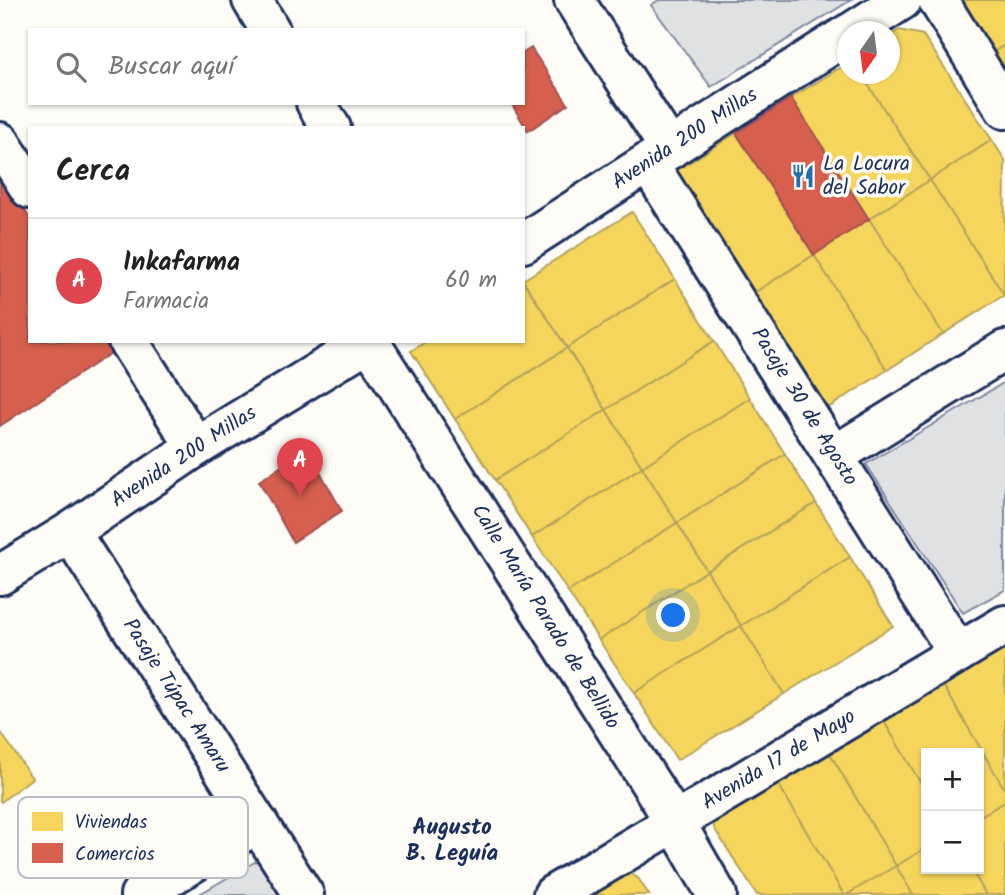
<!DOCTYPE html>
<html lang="es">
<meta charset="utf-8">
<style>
:root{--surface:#fff;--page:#f2f2f2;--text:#222;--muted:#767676;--line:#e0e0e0;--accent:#1a73e8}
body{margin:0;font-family:Kalam,sans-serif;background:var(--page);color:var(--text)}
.controls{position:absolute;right:21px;bottom:21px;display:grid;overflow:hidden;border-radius:0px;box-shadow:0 2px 5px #0004}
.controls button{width:63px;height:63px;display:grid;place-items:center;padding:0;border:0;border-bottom:2px solid var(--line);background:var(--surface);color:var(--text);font:35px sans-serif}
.compass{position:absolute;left:837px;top:21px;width:63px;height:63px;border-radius:50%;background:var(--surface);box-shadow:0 2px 5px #0004;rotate:194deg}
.you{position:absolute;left:674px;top:616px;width:24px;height:24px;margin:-18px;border:5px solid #fff;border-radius:50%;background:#1a73e8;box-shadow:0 0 0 10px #1a73e833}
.badge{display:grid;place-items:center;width:46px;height:46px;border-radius:50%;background:var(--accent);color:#fff;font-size:23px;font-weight:700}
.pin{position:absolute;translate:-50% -58px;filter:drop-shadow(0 2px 4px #0008)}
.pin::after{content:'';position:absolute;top:37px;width:24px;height:21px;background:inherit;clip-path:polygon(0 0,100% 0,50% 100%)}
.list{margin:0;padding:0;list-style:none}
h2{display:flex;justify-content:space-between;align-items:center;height:91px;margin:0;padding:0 28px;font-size:30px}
h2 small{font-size:23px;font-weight:400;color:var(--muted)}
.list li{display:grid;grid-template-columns:46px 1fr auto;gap:21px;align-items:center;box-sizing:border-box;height:126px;padding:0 28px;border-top:2px solid var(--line)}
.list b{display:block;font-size:26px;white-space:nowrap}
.list p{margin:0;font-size:23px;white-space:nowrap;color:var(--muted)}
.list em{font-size:23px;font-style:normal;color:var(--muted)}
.icon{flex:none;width:38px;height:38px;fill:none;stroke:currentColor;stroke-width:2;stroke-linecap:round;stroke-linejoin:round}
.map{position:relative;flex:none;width:1005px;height:895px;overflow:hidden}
.search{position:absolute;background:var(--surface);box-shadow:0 2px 5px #0004;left:28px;top:28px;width:497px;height:77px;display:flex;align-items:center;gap:18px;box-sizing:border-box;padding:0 24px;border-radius:0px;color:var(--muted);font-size:26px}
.panel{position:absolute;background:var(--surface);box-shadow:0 2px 5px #0004;left:28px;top:126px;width:497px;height:217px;border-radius:0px}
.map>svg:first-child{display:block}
.green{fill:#e0e1e3;stroke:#7e88a0;stroke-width:2}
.homes{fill:#f6d55c;stroke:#b4a35d;stroke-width:2}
.shops{fill:#d6604d;stroke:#9e5152;stroke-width:2}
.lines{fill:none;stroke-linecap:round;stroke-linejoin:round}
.minor-casing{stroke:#1b2f5e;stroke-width:44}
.minor{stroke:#fdfcf7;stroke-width:38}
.labels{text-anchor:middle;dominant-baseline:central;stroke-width:7;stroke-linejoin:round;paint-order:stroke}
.street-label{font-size:21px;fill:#1b2f5e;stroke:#fdfcf7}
.poi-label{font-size:21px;fill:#1b2f5e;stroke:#fdfcf7;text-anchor:start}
.neighbourhood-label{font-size:23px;font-weight:bold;fill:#1b2f5e;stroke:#fdfcf7}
.key{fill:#fdfcf7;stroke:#b9bec9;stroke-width:2}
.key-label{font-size:19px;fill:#1b2f5e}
</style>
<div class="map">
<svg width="1005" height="895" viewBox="0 0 1005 895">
<rect width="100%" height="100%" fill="#fdfcf7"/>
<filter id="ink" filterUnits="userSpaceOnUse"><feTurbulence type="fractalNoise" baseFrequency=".0143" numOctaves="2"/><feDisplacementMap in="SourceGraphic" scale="14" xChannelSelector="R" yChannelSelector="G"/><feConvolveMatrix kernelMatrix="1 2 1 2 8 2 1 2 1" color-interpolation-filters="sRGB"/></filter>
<g filter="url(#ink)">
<g class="green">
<path d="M659,0h192l-140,87 -60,-82z"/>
<path d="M1005,382v208l-42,23 -97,-149z"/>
<path d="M258,860l22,35h-82z"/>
</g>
<g class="homes">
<path d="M952,0h53v45l-18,11z"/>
<path d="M899,30l24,5 69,105 -62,40 -69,-106h29v-38z"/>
<path d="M1005,45v37l-18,-26z"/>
<path d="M848,63v11h13l69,106 -61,39 -78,-121z"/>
<path d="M736,133l78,122 -60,38 -78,-122z"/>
<path d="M992,140l13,20 -1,135 -74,-115z"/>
<path d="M930,180l74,115 -61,39 -74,-115z"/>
<path d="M632,212l43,67 -108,69 -44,-68z"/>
<path d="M869,219l74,115 -56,36 -73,-115z"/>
<path d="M814,255l73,115 -59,38 -74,-115z"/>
<path d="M675,279l39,62 -108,69 -39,-62z"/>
<path d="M523,281l44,67 -112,71 -44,-68 16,-10h96z"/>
<path d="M714,341l36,57 -108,69 -36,-57z"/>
<path d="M567,348l39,62 -111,70 -40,-61z"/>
<path d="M750,398l35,56 -108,69 -35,-56z"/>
<path d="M606,410l36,57 -110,70 -37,-57z"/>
<path d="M785,454l31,49 -109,68 -30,-48z"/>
<path d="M642,467l35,56 -109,69 -36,-55z"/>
<path d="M816,503l34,54 -109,69 -34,-55z"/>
<path d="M677,523l30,48 -108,69 -31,-48z"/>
<path d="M850,557l43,69 -109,68 -43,-68z"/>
<path d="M707,571l34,55 -107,67 -35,-53z"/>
<path d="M741,626l43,68 -107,66 -43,-67z"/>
<path d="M1001,645l4,7v138l-65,-110z"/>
<path d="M940,680l65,110v12l-26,15v-64h-53v39l-46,-77z"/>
<path d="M880,715l46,77v56l-30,18 -70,-119z"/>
<path d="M0,731l32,47 -31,24 -1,-1z"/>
<path d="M826,747l70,119 -50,29h-2l-70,-118z"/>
<path d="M774,777l70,118h-87l-43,-67 1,-17z"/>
<path d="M1005,802v93h-19l-15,-26h8v-52z"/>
<path d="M926,848v21h45l15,26h-73l-17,-29z"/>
<path d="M896,866l17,29h-67z"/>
<path d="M628,872l10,6 11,17h-63z"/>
</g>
<g class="shops">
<path d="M531,48l37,56 -40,27 -17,-28h12v-50z"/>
<path d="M791,98l78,121 -55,36 -78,-122z"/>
<path d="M0,170l30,49v122h74l7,12 -111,73z"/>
<path d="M307,449l35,62 -49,31 -34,-61z"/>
</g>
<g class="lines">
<g class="minor-casing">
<g id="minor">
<path d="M252,0l18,30"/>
<path d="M574,0l96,149"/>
<path d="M938,0l67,109"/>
<path d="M852,32l50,-32"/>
<path d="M316,103l15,25"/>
<path d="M0,142l30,47"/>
<path d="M648,163l310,490"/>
<path d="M523,243l325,-209"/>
<path d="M128,341l68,106"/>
<path d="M369,341l306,481 42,73"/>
<path d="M835,455l170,-105"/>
<path d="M70,532l234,363"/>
<path d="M0,575l70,-43 126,-85 173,-106"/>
<path d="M140,895l118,-72"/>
<path d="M553,895l452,-270"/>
</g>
</g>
<use href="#minor" class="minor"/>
</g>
</g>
<defs>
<g id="restaurant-bare" transform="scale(1.89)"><path d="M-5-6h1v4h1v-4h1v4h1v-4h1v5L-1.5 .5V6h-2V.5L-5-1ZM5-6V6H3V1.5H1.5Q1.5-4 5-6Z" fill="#1f6fb2" stroke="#fdfcf7" stroke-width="2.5" paint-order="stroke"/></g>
</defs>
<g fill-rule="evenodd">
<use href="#restaurant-bare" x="803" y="176"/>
</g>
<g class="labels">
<g class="street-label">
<text transform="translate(685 139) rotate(-33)">Avenida 200 Millas</text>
<text transform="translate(804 407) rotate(58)">Pasaje 30 de Agosto</text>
<text transform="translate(184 457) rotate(-33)">Avenida 200 Millas</text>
<text transform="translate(545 617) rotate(58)">Calle María Parado de Bellido</text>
<text transform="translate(176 696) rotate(57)">Pasaje Túpac Amaru</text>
<text transform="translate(779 760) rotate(-31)">Avenida 17 de Mayo</text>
</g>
<g class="poi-label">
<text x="823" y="164">La Locura<tspan x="823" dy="24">del Sabor</tspan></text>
</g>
<g class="neighbourhood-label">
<text x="452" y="828">Augusto<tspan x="452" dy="26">B. Leguía</tspan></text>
</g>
</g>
<rect x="18" y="797" width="230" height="81" rx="10" class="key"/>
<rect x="32" y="812" width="31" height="19" fill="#f6d55c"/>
<rect x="32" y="843" width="31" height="20" fill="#d6604d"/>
<g class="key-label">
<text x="75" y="828">Viviendas</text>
<text x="75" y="860">Comercios</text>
</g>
</svg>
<div class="controls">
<button>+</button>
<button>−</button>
</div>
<svg class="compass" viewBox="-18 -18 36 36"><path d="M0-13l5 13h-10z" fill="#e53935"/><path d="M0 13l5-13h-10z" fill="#767676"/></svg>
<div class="you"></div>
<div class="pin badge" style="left:300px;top:496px;background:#e0444e">A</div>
<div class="search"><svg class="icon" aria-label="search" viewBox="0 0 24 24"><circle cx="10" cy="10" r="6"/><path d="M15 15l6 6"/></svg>Buscar aquí</div>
<section class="panel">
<h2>Cerca<small></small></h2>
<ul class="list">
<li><span class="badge" style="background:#e0444e">A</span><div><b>Inkafarma</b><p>Farmacia</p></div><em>60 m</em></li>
</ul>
</section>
</div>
